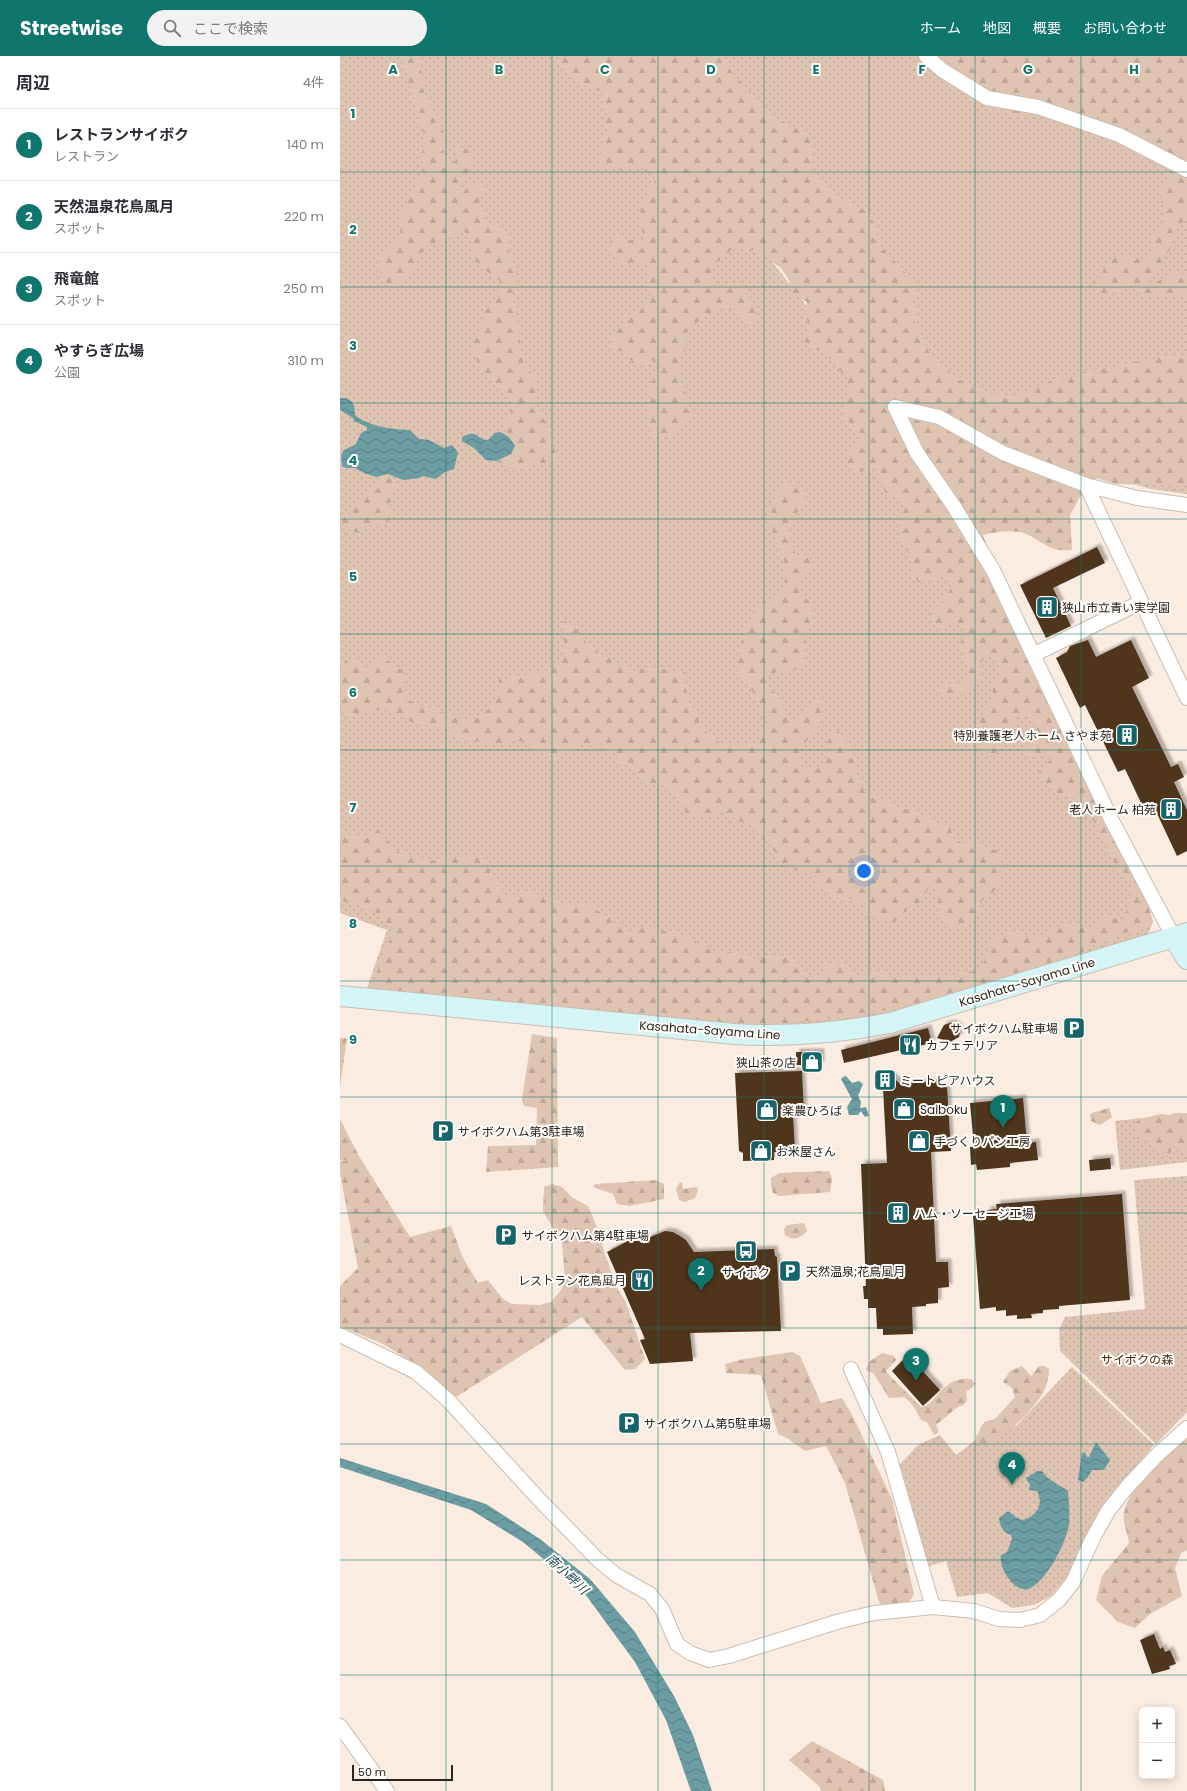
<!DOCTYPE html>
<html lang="ja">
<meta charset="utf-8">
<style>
:root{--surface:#fff;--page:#f2f2f3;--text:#2b2b33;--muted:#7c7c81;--line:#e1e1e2;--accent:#0f766e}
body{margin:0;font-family:Poppins,"Noto Sans JP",sans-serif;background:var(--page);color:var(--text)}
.controls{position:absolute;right:12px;bottom:12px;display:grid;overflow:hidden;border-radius:6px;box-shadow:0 2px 10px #0003}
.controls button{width:36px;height:36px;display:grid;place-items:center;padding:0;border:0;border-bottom:1px solid var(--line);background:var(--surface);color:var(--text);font:20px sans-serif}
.scale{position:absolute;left:12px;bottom:10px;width:101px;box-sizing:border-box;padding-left:4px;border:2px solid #292420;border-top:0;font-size:11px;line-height:14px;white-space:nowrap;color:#292420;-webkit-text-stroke:3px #fefcf9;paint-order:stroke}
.you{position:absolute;left:524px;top:815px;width:14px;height:14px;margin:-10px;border:3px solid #fff;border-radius:50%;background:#1a73e8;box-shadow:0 0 0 6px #1a73e833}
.badge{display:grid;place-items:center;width:26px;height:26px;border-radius:50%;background:var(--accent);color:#fff;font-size:13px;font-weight:700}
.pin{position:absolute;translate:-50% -33px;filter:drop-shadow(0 1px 2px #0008)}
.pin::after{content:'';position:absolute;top:21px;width:14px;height:12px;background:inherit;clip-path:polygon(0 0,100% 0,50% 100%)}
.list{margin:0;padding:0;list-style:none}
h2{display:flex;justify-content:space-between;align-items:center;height:52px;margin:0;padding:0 16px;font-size:17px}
h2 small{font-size:13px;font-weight:400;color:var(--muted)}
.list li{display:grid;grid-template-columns:26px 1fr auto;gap:12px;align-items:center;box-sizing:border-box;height:72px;padding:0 16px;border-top:1px solid var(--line)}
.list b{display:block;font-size:15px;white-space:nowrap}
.list p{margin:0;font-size:13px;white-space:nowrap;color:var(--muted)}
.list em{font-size:13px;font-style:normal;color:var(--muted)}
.icon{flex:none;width:22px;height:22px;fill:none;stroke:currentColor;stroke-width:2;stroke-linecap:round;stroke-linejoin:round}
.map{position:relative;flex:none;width:847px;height:1735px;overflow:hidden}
header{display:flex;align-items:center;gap:24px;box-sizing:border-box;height:56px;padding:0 20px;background:var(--accent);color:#fff}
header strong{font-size:19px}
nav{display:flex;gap:22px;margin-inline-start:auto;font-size:14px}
.search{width:280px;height:36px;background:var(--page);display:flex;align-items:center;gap:10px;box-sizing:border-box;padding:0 14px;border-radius:22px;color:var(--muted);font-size:15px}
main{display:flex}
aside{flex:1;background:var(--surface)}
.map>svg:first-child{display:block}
.grass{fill:url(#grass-dots)}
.forest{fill:url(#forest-firs)}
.water{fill:url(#water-waves)}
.building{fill:#50341e;filter:url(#shadow)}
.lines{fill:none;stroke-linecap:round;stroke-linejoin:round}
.street-casing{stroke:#cabdb3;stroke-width:16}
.secondary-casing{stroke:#cabdb3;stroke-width:22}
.street{stroke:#fff;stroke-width:14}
.secondary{stroke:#d4f4f6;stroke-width:20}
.grid{fill:none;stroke:#0f766e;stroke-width:1;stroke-opacity:0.55}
.labels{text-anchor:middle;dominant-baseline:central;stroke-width:4;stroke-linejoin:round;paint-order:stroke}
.poi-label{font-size:12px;fill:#292420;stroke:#fefcf9;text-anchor:start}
.street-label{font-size:12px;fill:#292420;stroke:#fefcf9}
.park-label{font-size:12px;fill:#4c2a0b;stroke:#fefcf9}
.water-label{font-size:13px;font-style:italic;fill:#1d4a4e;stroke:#fefcf9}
.grid-label{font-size:13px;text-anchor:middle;font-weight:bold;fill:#0f766e;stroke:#fefcf9;stroke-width:4;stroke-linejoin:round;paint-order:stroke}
</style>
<header>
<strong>Streetwise</strong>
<div class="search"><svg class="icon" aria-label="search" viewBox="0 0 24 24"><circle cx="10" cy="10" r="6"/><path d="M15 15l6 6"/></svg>ここで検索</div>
<nav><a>ホーム</a><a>地図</a><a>概要</a><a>お問い合わせ</a></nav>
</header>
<main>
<aside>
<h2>周辺<small>4件</small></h2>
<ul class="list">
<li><span class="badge">1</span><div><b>レストランサイボク</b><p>レストラン</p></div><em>140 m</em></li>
<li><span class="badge">2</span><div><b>天然温泉花鳥風月</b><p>スポット</p></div><em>220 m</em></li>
<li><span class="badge">3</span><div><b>飛竜館</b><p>スポット</p></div><em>250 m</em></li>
<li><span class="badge">4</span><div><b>やすらぎ広場</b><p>公園</p></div><em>310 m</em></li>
</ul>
</aside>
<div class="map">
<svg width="847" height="1735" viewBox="0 0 847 1735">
<defs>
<pattern id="grass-dots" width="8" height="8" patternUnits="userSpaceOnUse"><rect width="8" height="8" fill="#dec4b1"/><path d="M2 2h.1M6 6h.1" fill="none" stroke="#bea898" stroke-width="1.8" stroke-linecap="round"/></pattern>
<pattern id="forest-firs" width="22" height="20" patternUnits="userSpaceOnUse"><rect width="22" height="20" fill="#dec4b1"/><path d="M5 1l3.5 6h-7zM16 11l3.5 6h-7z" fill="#bea898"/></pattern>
<pattern id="water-waves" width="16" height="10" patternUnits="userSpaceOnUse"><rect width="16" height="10" fill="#6c9da2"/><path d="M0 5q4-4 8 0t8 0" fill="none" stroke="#598084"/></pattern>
<filter id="shadow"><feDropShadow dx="3.5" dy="-3.5" stdDeviation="1" flood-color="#0004"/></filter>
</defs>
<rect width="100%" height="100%" fill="#faece1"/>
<g class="grass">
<path d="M0,0h278l132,177 111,143 84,129 208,417 -5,12 -242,76 -74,15 -75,1 -239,-26 -151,-12 20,-58 -47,-17z"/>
<path d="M295,0h552v438l-36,-5 -72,-21 -134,-58z"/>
<path d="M847,1057v49l-67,8 -5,-49z"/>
<path d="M847,1120v236l-31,32 -96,-93 -1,-21 6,-13 80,-8 -11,-129z"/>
<path d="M732,1311l82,78 -53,62 -33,69 -17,20 -17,9 -22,3 -24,-15 -31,4 -11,-36 -20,6 -26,-103 18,-19 22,-10 16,20 50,-38 10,9z"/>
</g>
<g class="forest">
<path d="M61,0h18l6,39 18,36v19l4,11h8l2,-13 14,2 1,16 -10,13 -4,10 4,5 11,-12 12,4 -6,16 6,17 22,16 2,20 9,22 -5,17 10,67 12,17v25l12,22 11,35 -12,8 -13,-6c-15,12 -21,8 -36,-1l16,-6 4,-8 -6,-11 -5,-5 -1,-10 6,-10 -1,-13 -10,-12 -14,-10 -8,-12 -5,-16 12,-37 13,-15 2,-16 -14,-9 -14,-13 -1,-17 -8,-12 -19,12 -16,3c-3,5 -8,11 -10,16 -8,16 -8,21 -25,29l-13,-9v-28l13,-5 8,-11 -2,-17 24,-47 -2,-15 4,-13 -2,-14z"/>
<path d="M217,0h161l54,61 35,15 6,17 -3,24 33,27 27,12 10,34 35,37v40l18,37 37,27 42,10 36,-15 37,-10 77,-15 25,-1v130l-71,-2 -20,-6 -15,17 -11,20 2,35c-24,2 -26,-7 -46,-16 -12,-5 -30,-2 -43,1l7,19 156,344 7,23 -3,8 -22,3 -31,12 -26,14 -12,2 -26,12 -52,15 -18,3 -22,5 -19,7 -74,16 -55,4 -21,6 -291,-25 -31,-8h-20l-58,-7 7,-23 14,-33 -14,-17 -13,-7 -26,-8v-66l22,2 16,-6 20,22 18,6 21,3 16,-7h19l14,9 7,16 12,15 29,-1 17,3 16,10 21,-2 40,28 20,-7 12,5 26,6 26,15 26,2 20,6 25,-4 18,15 5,6h12l8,-11 14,-3 11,9 2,5 19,-6 18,6 19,-2 6,2 16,1 44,-6 8,-7 8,-23c20,-13 23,-6 44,-6 10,0 19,-8 28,-11 11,-2 20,9 30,3 5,-2 10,-8 15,-11l15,3 6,-12 3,-26 -12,-6 -6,-15 -31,-59c-24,-6 -30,-7 -45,-28l14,-15 -11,-4 -10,3 -9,-4 12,-19 1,-11 -5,-5 -11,-3c-11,14 -16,31 -27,45l-10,-10 -8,-26 19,-22v-16l9,-12 -8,-15 -7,-5 -7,10 -1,19 -24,15 -14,-5 -1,-8 24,-2c4,-14 5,-24 -5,-36l6,-18 -8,-8 -13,8 -12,-7 -1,-10 7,-6 13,-17 -6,-13 -15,5 -12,1 -8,-13 1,-12 -12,-23 1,-13 3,-11 -2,-13 -14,-2 -9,-17 -1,-10 -18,4 -12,-10v-8l13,-14 -7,-15 -9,-7v-14l6,-15 -3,-11 -24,-26 -16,-7 -3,-6 6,-9 -5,-17 2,-11 -14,-7 -4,-15 -8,-12 -27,-18 -17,-3 -5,1 -8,11 -10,4 -5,14 5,9 26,-1 15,21 2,13 -7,6c-4,-4 -8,-12 -13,-14 -19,-11 -38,11 -51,22v15l-7,11 1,23 9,21 3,15c-13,15 -20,21 -40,16l-6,-18 5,-18 -3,-10 14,-22 -11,-6 -14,8 -12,-15 -14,-6 2,-11 15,-21 11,-3 13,-16 -7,-9 5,-20 -15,-5 -14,3 -13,-14 4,-15 17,4 14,-1 -3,-35 15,-22 -5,-13h-41l-11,-3 3,-20 7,-14 -6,-41c-22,-7 -38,-11 -45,-35z"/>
<path d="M587,0h260v163l-10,7 -8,25 -21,29 4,6c12,-9 19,-20 35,-9v19l-40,2 -17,-12c-14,7 -26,13 -38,0l10,-12 3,-9 11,-9 28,3 4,-1 5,-6 -1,-15c11,-16 18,-16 9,-36l1,-6 -4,-5 12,-17 -1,-10 -32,-25 -5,-6 -5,-2 -2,7 -14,-8 -3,-7 -6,-4 -2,-7 -6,4 -1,6 -47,-6 -19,3 -18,-3 -13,-21 -7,-4h-17z"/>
<path d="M45,421h5l5,8 -6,22 4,8 -7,9 -19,3 -9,6 -18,-6v-10l3,1 8,-4 7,-15c10,-4 15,-8 17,-19z"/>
<path d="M444,429l19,1 4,9 -19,35 8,26 13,-2 3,11 -11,11 -3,13 13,15 2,14 -6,15 -4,35 -26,3 -13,10 4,8 12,6 4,23 10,5 11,-10 1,-10 14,-3 4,13c-2,4 -3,10 -6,14 -13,17 -22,20 -15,42l13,-1 12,-8 -2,-15 8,-16 11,7 8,20 5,5 -3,14 9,14 12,9 50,18 9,7 15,3 3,11 8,6 10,-3 31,13c4,16 -3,41 -20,47 -4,18 -10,21 -25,30l-14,-6 -6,-32 -8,-7 -6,16 -13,5 -9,12 -9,5 -11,-4 -11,-1 -8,-14 -11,-5h-12l-19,-10 -10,-15 -27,-8 -12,-21 -10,-7 -9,-11 -29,-14 -24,4 -11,-1c-7,-14 -14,-23 -28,-31l-11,2 -9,-7 -7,-11 -12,-6 -5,-9 -14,-6 -13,-2 -8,-3c-10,5 -15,12 -26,17l-29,-17 -12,-4 -14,7 -34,-7 -15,-2 -6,-9c-26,-4 -33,-1 -54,-19l-26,1 -13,7 -12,-5v-46l6,-6 12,1 9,9 13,-13 12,6 12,9c0,11 -3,13 0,25 11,7 22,10 35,14 21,7 37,17 52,-6 6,-9 8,-16 8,-26l41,-6 24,-13v-39l9,4 13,17 13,11 11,3 19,15c20,-4 36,-3 56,1 0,6 0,12 1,18 3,14 17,42 29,50 11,8 30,4 42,3l10,-20 -11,-27 -19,-28c3,-22 6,-48 24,-64 6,-5 15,-9 22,-13l3,-16 -1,-11 -18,-47 6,-18z"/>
<path d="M192,978l25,4 1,129 -72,5 2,-26 48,-1 1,-37 -13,-2 -2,-7z"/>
<path d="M0,982h7l-7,49z"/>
<path d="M769,1052l3,9 -12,8 -9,-4 -1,-6 2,-2z"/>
<path d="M835,1057h6l6,2v36l-8,-1 -1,-4h-5l-3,8 -5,2 -13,-8 -2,-7 -13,-2 -2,-14 3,-5 22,-6 9,1z"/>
<path d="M0,1063l20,39 50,79 41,-11 12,32 15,25 10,-3 15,19 9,5 28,1 11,-3 10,-12 4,-11 -3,-36 -19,-32 1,-24 8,-3 10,3 11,11 15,8 11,26 6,23 13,35 7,10 20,59 -10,10 -10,1 -43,-53 -126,80 -35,-30 -38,-23 -43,-18v-40l18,-18 -18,-95v-11l7,-2 -7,1z"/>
<path d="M489,1115l3,8 -2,13 -51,4 -6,-3 -2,-7v-8l8,-5z"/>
<path d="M316,1124l8,4v15l-34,7 -13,-2 -4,-10 -20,-7 2,-3z"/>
<path d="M340,1126l2,1 1,6 14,-2 1,3 -3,8 -10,4 -6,-2 -3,-11z"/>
<path d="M464,1167l3,8c-8,8 -12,10 -22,4l-1,-6 3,-4z"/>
<path d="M452,1296l8,4 21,47 21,-5 10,17 40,84 22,95 -6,10 -24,3 -5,-5 -34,-119 -19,-37 -21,5 -18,-13 -9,-4 -17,-59 -35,-2 -1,-9 19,-5z"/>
<path d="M542,1297l12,3 2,4 -10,11 1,2 34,34c16,-1 20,-31 50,-28l5,5 -10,8 1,9 -5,5h-3l-23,19 3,7 -5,3 -7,-13 -6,-2c-5,-10 -8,-16 -17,-23l-15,1 -15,-24 -8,-4 3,-8z"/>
<path d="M682,1310l9,10 8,-10h5l5,3c0,8 -2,16 -6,24 -8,14 -38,45 -54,51 -2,2 -6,1 -9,0l-5,-6c8,-10 4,-17 20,-19l20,-22 -3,-9 -9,-6 7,-11z"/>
<path d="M847,1381v113l-6,3 -6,15 7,28 -32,18 -15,14 -17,-6 -22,-22 6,-24 27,-33c-1,-9 -7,-22 -5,-30 5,-28 43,-57 63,-76z"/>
<path d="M472,1685l71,39 2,11h-64l-1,-4 -31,-27z"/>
</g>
<g class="water">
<path d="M0,342c13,-1 15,7 15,17 11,11 40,15 55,15l9,9 10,1 15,8 8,-3 6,7 -4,17 -9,3 -9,7 -13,-3 -4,2 -16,2 -15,-6 -12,3 -12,-4 -9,-5h-9l-4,-2 -1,-11 3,-5 12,-6 5,-11 6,-3v-3l-13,-6 -1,-3 -13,-8z"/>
<path d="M160,376l9,5 6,9 -4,8 -15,7 -10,-1 -12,-12 -12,-7v-4c16,-9 14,3 26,3l7,-7z"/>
<path d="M506,1020l6,7 7,-2 4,3 -5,12 3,6 -1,6 6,-1 3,9 -4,1 -4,-6 -3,4h-9l-2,-8 5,-8 -11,-20 2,-2z"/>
<path d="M756,1386l14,18 -6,10h-12l-4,7 -5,5 -5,-2 4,-26 3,-2 2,5h2z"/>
<path d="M0,1402l146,46 54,35 50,40 45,53 39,64 19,39 19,56h-21l-25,-71 -31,-58 -50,-68 -62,-52 -52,-32 -131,-43z"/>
<path d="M697,1415h5c6,10 17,13 26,20 1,12 2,23 1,34 -3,18 -23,58 -41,64 -14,4 -30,-22 -27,-34l6,-3 5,-13 -1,-4c-8,-2 -11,-9 -12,-17l9,-7 9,7 6,2c14,-4 21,-16 14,-29l-8,-1 1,-5 -4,-7z"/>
</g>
<g class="building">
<path d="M757,491l8,16 -52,25 18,38 -25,12 -26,-53z"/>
<path d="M748,584l8,17 35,-17 18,38 -17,9 39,80 7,-3 6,13 -10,5 13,28v41l-10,5 -25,-53 -9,4 -18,-38 -7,3 -33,-67 -5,3 -24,-50 11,-6 3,-6z"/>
<path d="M610,967l5,1 4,3 1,5 -1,5 -9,5 -13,-4 7,-13z"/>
<path d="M588,972l4,15 -88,20 -3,-13z"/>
<rect x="456" y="996" width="25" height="13"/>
<path d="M462,1015l2,42 -11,1 2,37 -21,1v8l-31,1v-8l-4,-2 -4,-78z"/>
<path d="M551,1019l9,9 40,-3v7l7,-1 4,64 -20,1 5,110h12l1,25 -11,1v15l-12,1v2l-14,1 1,27 -30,1v-6h-6l-1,-21h-8v-9h-4l-1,-13h3l-5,-122 26,-1 -4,-75 -9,-4v-8z"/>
<path d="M683,1042l4,45 9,-1 2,18 -28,3v4l-33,3 -1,-6 -5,1 -1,-18h4l-4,-44z"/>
<path d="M770,1102l1,11 -21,2 -1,-11z"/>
<path d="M782,1138l8,106 -71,6v3l-16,1v3l-12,1 1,4 -15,1v-4l-11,1v-6l-10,1v-4l-16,2 -7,-93 14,-1v-5l10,-1 -1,-5z"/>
<path d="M325,1175l8,1 7,4 6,4 8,12 80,-3 1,7 2,1 4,74 -91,2 3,28 -43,3 -10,-24 5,-1 -38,-87 32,-17 4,5z"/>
<path d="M568,1299l32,35 -17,16 -31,-35z"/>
<path d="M814,1578l6,15 3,-2 2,5 5,-2 6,14 -7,2 1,3 -18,5 -12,-34z"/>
</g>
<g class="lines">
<g class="street-casing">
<g id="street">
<path d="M586,0l16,14 45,28 51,9 81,28 68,35"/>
<path d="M555,351l22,46 36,52 40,65 118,249 63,119"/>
<path d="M555,351l44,10 64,36 83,32 51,13 50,7"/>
<path d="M746,429l101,213"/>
<path d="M693,599l108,-53"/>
<path d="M0,1279l76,37 32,28 88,96 61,63 19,16 34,19 12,15 15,35 13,9 19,7 20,-4 111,-35 34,-8 59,-6 41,4 25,8 21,1 20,-5 19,-15 14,-18 19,-42 16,-29 19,-24 30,-32 30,-27"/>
<path d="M511,1313l37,83 45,155"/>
<path d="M0,1670l47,65"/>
</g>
</g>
<g class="secondary-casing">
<g id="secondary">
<path d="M834,882l13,21"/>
<path d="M0,940l395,38c52,3 104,-1 155,-11l297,-90"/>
</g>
</g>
<use href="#street" class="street"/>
<use href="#secondary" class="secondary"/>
</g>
<path class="grid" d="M106,0v1735M212,0v1735M318,0v1735M424,0v1735M529,0v1735M635,0v1735M741,0v1735M0,116h847M0,231h847M0,347h847M0,463h847M0,578h847M0,694h847M0,810h847M0,925h847M0,1041h847M0,1157h847M0,1272h847M0,1388h847M0,1504h847M0,1619h847"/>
<defs>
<g id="building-square" transform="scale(1.15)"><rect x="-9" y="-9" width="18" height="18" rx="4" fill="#15646a" stroke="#fefcf9"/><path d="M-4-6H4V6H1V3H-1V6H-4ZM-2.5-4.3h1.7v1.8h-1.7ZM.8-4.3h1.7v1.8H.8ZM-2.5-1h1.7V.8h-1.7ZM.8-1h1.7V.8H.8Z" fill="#fff"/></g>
<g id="parking-square" transform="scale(1.15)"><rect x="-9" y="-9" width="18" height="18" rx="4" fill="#15646a" stroke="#fefcf9"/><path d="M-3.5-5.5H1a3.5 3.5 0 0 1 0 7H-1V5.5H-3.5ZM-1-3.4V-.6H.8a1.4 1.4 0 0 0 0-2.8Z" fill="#fff"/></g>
<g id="restaurant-square" transform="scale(1.15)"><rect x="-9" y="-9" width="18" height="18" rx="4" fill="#15646a" stroke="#fefcf9"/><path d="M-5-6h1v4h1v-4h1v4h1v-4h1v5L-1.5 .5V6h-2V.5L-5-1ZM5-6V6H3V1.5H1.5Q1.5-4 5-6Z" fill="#fff"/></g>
<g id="shop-square" transform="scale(1.15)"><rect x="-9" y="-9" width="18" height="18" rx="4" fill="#15646a" stroke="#fefcf9"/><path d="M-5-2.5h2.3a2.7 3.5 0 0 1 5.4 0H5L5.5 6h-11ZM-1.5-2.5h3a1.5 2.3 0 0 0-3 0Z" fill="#fff"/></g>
<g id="bus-square" transform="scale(1.15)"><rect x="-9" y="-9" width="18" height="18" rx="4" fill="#15646a" stroke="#fefcf9"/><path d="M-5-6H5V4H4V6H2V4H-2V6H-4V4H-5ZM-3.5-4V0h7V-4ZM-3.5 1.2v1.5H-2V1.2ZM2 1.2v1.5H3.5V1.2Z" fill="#fff"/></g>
</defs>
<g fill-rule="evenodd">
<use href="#building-square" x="707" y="551"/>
<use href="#building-square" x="787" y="679"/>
<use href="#building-square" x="831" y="753"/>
<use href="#parking-square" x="734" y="972"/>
<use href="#restaurant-square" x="570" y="989"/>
<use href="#shop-square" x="472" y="1006"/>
<use href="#building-square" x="545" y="1024"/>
<use href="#shop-square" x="564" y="1053"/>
<use href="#shop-square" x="427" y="1054"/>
<use href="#parking-square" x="103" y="1075"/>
<use href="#shop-square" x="579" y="1085"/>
<use href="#shop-square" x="421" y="1095"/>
<use href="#building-square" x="558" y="1157"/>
<use href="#parking-square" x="166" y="1179"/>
<use href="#bus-square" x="406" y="1195"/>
<use href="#parking-square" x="450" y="1215"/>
<use href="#restaurant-square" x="302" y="1224"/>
<use href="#parking-square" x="289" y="1367"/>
</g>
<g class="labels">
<g class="poi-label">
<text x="722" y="551">狭山市立青い実学園</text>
<text x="772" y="679" text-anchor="end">特別養護老人ホーム さやま苑</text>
<text x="816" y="753" text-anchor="end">老人ホーム 柏苑</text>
<text x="718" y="972" text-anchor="end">サイボクハム駐車場</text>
<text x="586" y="989">カフェテリア</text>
<text x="456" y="1006" text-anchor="end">狭山茶の店</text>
<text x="560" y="1024">ミートピアハウス</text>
<text x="580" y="1053">Saiboku</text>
<text x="442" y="1054">楽農ひろば</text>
<text x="118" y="1075">サイボクハム第3駐車場</text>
<text x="594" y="1085">手づくりパン工房</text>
<text x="436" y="1095">お米屋さん</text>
<text x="574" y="1157">ハム・ソーセージ工場</text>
<text x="182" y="1179">サイボクハム第4駐車場</text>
<text x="466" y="1215">天然温泉;花鳥風月</text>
<text x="406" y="1216" text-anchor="middle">サイボク</text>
<text x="286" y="1224" text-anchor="end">レストラン花鳥風月</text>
<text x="304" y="1367">サイボクハム第5駐車場</text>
</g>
<g class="street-label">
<text transform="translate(687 926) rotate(-17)">Kasahata-Sayama Line</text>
<text transform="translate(370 974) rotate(4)">Kasahata-Sayama Line</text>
</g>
<g class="park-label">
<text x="797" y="1303">サイボクの森</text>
</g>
<g class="water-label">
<text transform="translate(227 1518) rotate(43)">南小畔川</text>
</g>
</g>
<g class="grid-label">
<text x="53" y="18">A</text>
<text x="159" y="18">B</text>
<text x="265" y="18">C</text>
<text x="371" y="18">D</text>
<text x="476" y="18">E</text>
<text x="582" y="18">F</text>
<text x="688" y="18">G</text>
<text x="794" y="18">H</text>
<text x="13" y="62">1</text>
<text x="13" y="178">2</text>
<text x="13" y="294">3</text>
<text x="13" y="409">4</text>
<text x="13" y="525">5</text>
<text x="13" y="641">6</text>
<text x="13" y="756">7</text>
<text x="13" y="872">8</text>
<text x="13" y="988">9</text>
</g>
</svg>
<div class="controls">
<button>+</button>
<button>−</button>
</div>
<div class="scale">50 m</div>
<div class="you"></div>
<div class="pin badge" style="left:663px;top:1072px">1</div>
<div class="pin badge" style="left:361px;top:1235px">2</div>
<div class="pin badge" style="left:576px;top:1325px">3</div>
<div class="pin badge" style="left:672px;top:1429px">4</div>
</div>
</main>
